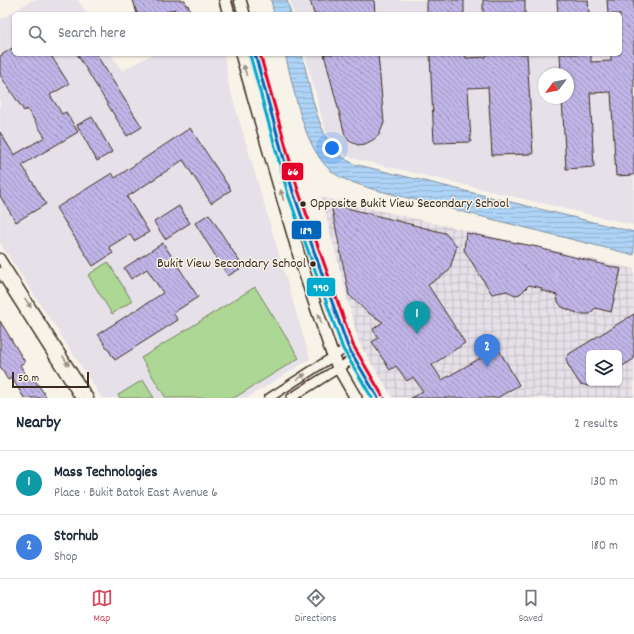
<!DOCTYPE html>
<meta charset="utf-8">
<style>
:root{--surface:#fff;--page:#f2f2f3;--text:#1f2937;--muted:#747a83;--line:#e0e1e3;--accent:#d1495b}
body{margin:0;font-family:Dekko,sans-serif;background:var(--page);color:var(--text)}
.controls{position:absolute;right:12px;bottom:12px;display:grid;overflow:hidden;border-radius:6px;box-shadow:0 1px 3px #0004}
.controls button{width:36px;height:36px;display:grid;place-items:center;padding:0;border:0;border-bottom:1px solid var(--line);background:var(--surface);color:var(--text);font:20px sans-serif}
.compass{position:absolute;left:538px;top:68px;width:36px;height:36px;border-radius:50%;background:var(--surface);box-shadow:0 1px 3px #0004;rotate:238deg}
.scale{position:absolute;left:12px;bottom:10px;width:77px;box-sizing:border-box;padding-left:4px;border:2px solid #3b2a1e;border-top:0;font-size:11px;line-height:14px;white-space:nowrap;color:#3b2a1e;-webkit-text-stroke:3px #f7f3e8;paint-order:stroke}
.you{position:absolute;left:332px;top:148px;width:14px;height:14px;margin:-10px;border:3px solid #fff;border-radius:50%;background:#1a73e8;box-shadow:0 0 0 6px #1a73e833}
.badge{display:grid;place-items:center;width:26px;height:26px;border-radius:50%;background:var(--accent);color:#fff;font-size:13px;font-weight:700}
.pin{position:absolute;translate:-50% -33px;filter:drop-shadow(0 1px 2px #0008)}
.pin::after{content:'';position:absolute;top:21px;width:14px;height:12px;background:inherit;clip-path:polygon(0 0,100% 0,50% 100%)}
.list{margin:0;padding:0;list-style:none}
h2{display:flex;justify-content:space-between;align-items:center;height:52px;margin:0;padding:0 16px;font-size:17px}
h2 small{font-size:13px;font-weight:400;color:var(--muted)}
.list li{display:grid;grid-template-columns:26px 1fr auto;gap:12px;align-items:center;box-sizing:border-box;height:64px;padding:0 16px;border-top:1px solid var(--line)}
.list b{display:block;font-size:15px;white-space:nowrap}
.list p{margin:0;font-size:13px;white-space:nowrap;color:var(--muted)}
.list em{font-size:13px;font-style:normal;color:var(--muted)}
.icon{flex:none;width:22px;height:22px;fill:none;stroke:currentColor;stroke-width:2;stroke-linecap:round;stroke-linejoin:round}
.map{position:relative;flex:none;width:634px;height:398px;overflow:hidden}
.search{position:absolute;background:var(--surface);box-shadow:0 1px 3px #0004;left:12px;right:12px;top:12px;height:44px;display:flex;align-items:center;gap:10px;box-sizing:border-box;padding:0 14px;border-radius:6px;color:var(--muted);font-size:15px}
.sheet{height:180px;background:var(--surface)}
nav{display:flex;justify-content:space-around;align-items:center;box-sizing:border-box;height:56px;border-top:1px solid var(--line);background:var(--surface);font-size:11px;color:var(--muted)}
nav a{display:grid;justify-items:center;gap:2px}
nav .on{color:var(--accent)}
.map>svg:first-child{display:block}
.built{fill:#e6e0e8;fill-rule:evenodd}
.industrial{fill:url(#industrial-grid);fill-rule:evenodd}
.pitch{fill:#add795;stroke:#74805a}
.water{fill:url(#water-rules);stroke:#7f8fa0}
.building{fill:url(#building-back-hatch);stroke:#3b2a1e}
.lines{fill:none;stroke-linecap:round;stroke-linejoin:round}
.minor-casing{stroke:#3b2a1e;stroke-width:11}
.secondary-casing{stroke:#3b2a1e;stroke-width:14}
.minor{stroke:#f7f3e8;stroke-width:8}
.secondary{stroke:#f7f3e8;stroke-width:11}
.bus-1-casing{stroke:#f7f3e8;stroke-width:6}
.bus-2-casing{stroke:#f7f3e8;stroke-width:6}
.bus-3-casing{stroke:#f7f3e8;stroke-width:6}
.bus-1{stroke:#0065bd;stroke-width:3}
.bus-2{stroke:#00a9ce;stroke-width:3}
.bus-3{stroke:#e4002b;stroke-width:3}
.oneway{fill:#998e83}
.bus-dot{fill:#3b2a1e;stroke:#f7f3e8;stroke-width:1.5}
.labels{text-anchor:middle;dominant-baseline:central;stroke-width:3;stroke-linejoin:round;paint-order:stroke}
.bus-label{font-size:14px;fill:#3b2a1e;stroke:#f7f3e8;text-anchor:start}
.line-badge{stroke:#f7f3e8;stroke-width:1.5}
.badge-label{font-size:11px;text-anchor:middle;font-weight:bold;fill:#fff}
</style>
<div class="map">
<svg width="634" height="398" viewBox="0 0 634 398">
<defs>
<pattern id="industrial-grid" width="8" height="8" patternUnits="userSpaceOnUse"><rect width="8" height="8" fill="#e6e0e8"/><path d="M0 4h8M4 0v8" fill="none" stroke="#c6c0c7"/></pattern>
<pattern id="water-rules" width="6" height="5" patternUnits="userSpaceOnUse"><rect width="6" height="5" fill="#add3f6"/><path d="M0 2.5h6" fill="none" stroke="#96b5d2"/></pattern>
<pattern id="building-back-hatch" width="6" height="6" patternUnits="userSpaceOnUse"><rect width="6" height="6" fill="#c0b5e7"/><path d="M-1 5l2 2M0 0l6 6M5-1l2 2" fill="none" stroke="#9d93bb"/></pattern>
</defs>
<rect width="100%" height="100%" fill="#f7f3e8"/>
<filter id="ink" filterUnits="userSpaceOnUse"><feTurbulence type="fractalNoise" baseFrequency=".025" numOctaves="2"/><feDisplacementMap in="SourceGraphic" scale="8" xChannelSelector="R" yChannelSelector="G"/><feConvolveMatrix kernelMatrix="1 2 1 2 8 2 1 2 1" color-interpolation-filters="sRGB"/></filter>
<g filter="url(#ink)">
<g class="built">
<path d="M32,0h46l9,14h-73v40h97l11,17 31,-17h71l5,32 81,273 -63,39h-145l-102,-155v-223z"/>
<path d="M290,0h344v225l-283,-67 -14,-10 -11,-16 -21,-78h315v-40h-326zM544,74h24v24h-24z"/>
</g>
<path class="industrial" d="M321,197l313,72v129h-241l-34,-55zM589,353h30v30h-30z"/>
<g class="pitch">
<path d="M108,262l24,39 -20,13 -24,-39z"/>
<path d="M255,287l44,71 -65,40h-68l-25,-40z"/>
<path d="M143,380l11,18h-34l-2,-3z"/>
</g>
<g class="water">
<path d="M271,0h16l4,14h-17z"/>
<path d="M285,54h17c7,29 15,79 36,100 4,4 11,7 16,10l280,68v23l-262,-66c-14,-5 -31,-9 -42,-19 -27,-24 -36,-82 -45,-116z"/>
</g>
<g class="building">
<path d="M133,0h52l1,6 2,-1 3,9h-24v-1l8,-4 -15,5h-23z"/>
<path d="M310,0h64l1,14h-61z"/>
<rect x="427" y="0" width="37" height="14"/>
<rect x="483" y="0" width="42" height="14"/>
<path d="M557,0h31l1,14h-31z"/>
<path d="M607,0h27v175l-18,1 -5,-84 -21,1 4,74 -28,2 -4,-71h6v-24h-7l-1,-20h31v8l20,-1v-7h9v-40h-12z"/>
<path d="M14,47v7h36l19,30 -19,11 12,19 4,-2 12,20 -56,33 24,39 -30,18 -16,-26v-64l14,23 31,-18 -18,-28 -3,2 -24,-36v-19z"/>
<path d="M77,54h19l46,73 -15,9z"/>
<path d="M324,54h54l6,69 -5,12 -6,5 -8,4 -7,1 -9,-4 -4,-6z"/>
<path d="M430,54h36v4l20,-1v-3h41l6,100 -41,1 -4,-68 -20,1 3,54 -37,1z"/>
<path d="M92,117l20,35 -15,9 -20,-36z"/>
<path d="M190,128l41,62 -20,13 -28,-43 -56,37 22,35 -15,9 -4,-7 -21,13 4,6 -20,13 -37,-58 56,-35 3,5z"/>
<path d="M331,204l114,29 12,13 -8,25 -21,14 37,58 -33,22 10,15 56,-32 21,37 -22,13h-86l12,-7 -10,-14 -6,4 -11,-15 -6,4 -18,-28 6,-4 -5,-9 10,-7 -16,-10 -18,-17z"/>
<path d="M179,206l11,17 -25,16 -11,-17z"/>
<path d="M209,214l34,53 -15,9 -33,-53z"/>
<path d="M466,233l77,15 -1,1 79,20 -10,43 -16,-4 -5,6h-11l-17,-7 -4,-5 -1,-7 -16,-5 1,-2 -13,-3 -9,9 -5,1 -8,-4 -15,3 -28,-44z"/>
<path d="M163,243l35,54 -25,16 5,7 -63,40 -17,-26 65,-41 -16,-24 -16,10 -7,-11z"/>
<path d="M634,314v45l-15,9v-15h-30v33l-9,-2 -12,-19 -2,-6 3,-5z"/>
<path d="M0,321l25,41 -5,3 11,17 4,-2 12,18h-23l-12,-20 -4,2 -8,-13z"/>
</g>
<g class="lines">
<g class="minor-casing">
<g id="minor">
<path d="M0,258l89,140"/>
<path d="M0,272l80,126"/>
<path d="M269,398l79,-51"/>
<path d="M291,398l62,-39"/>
</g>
</g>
<g class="secondary-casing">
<g id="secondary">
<path d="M225,0l4,14"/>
<path d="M240,0l4,14"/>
<path d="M241,54l61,212 29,85 7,16 18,31"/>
<path d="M255,54l38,138 55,155 30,51"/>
</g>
</g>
<use href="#minor" class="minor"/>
<use href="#secondary" class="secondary"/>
<g class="bus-1-casing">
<path id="bus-1" d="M255,54l38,138 55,155 30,51"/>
</g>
<g class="bus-2-casing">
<path id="bus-2" d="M250,55l38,139 55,155 29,49"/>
</g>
<g class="bus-3-casing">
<path id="bus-3" d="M260,54l38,136 55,155 29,50"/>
</g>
<use href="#bus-1" class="bus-1"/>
<use href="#bus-2" class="bus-2"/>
<use href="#bus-3" class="bus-3"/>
</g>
<defs><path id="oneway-solid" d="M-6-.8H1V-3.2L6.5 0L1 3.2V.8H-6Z"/></defs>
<g class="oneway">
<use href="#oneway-solid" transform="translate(245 70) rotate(-106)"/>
<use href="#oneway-solid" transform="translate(282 195) rotate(-106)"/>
<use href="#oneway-solid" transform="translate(28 303) rotate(57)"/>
<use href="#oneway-solid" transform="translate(320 319) rotate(-109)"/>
<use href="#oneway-solid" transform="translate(66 361) rotate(57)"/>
<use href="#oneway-solid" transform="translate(301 377) rotate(-34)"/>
</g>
</g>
<g class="bus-dot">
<circle cx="303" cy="204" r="3.5"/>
<circle cx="313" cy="264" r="3.5"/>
</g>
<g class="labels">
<g class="bus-label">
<text x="310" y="204">Opposite Bukit View Secondary School</text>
<text x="306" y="264" text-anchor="end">Bukit View Secondary School</text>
</g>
</g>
<g class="line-badge">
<rect x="281" y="162" width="23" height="19" rx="4" fill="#e4002b"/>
<rect x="291" y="220" width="31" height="20" rx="4" fill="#0065bd"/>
<rect x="306" y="277" width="30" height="20" rx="4" fill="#00a9ce"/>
</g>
<g class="badge-label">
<text x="293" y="175">66</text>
<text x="306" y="234">189</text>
<text x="321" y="291">990</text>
</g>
</svg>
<div class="controls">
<button><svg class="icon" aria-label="layers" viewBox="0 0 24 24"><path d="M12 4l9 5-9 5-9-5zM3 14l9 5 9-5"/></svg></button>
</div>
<svg class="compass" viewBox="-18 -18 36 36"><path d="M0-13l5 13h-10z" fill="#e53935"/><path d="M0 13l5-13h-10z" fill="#747a83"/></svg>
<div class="scale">50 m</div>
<div class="you"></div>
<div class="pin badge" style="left:417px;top:334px;background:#0f9aa8">1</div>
<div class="pin badge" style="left:487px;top:367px;background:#3f7fe0">2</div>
<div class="search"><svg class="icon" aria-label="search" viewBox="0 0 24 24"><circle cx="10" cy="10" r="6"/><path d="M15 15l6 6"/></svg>Search here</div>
</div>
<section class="sheet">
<h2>Nearby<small>2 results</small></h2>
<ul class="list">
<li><span class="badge" style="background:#0f9aa8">1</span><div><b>Mass Technologies</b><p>Place · Bukit Batok East Avenue 6</p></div><em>130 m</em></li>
<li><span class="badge" style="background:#3f7fe0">2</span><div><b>Storhub</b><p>Shop</p></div><em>180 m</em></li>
</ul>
</section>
<nav>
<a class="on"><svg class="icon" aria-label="map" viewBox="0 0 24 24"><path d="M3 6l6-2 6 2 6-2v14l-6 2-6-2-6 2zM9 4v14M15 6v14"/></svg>Map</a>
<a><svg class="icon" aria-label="directions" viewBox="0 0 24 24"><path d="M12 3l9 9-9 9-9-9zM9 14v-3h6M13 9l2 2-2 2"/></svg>Directions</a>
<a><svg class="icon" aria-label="saved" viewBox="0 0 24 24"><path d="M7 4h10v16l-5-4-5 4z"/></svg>Saved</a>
</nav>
